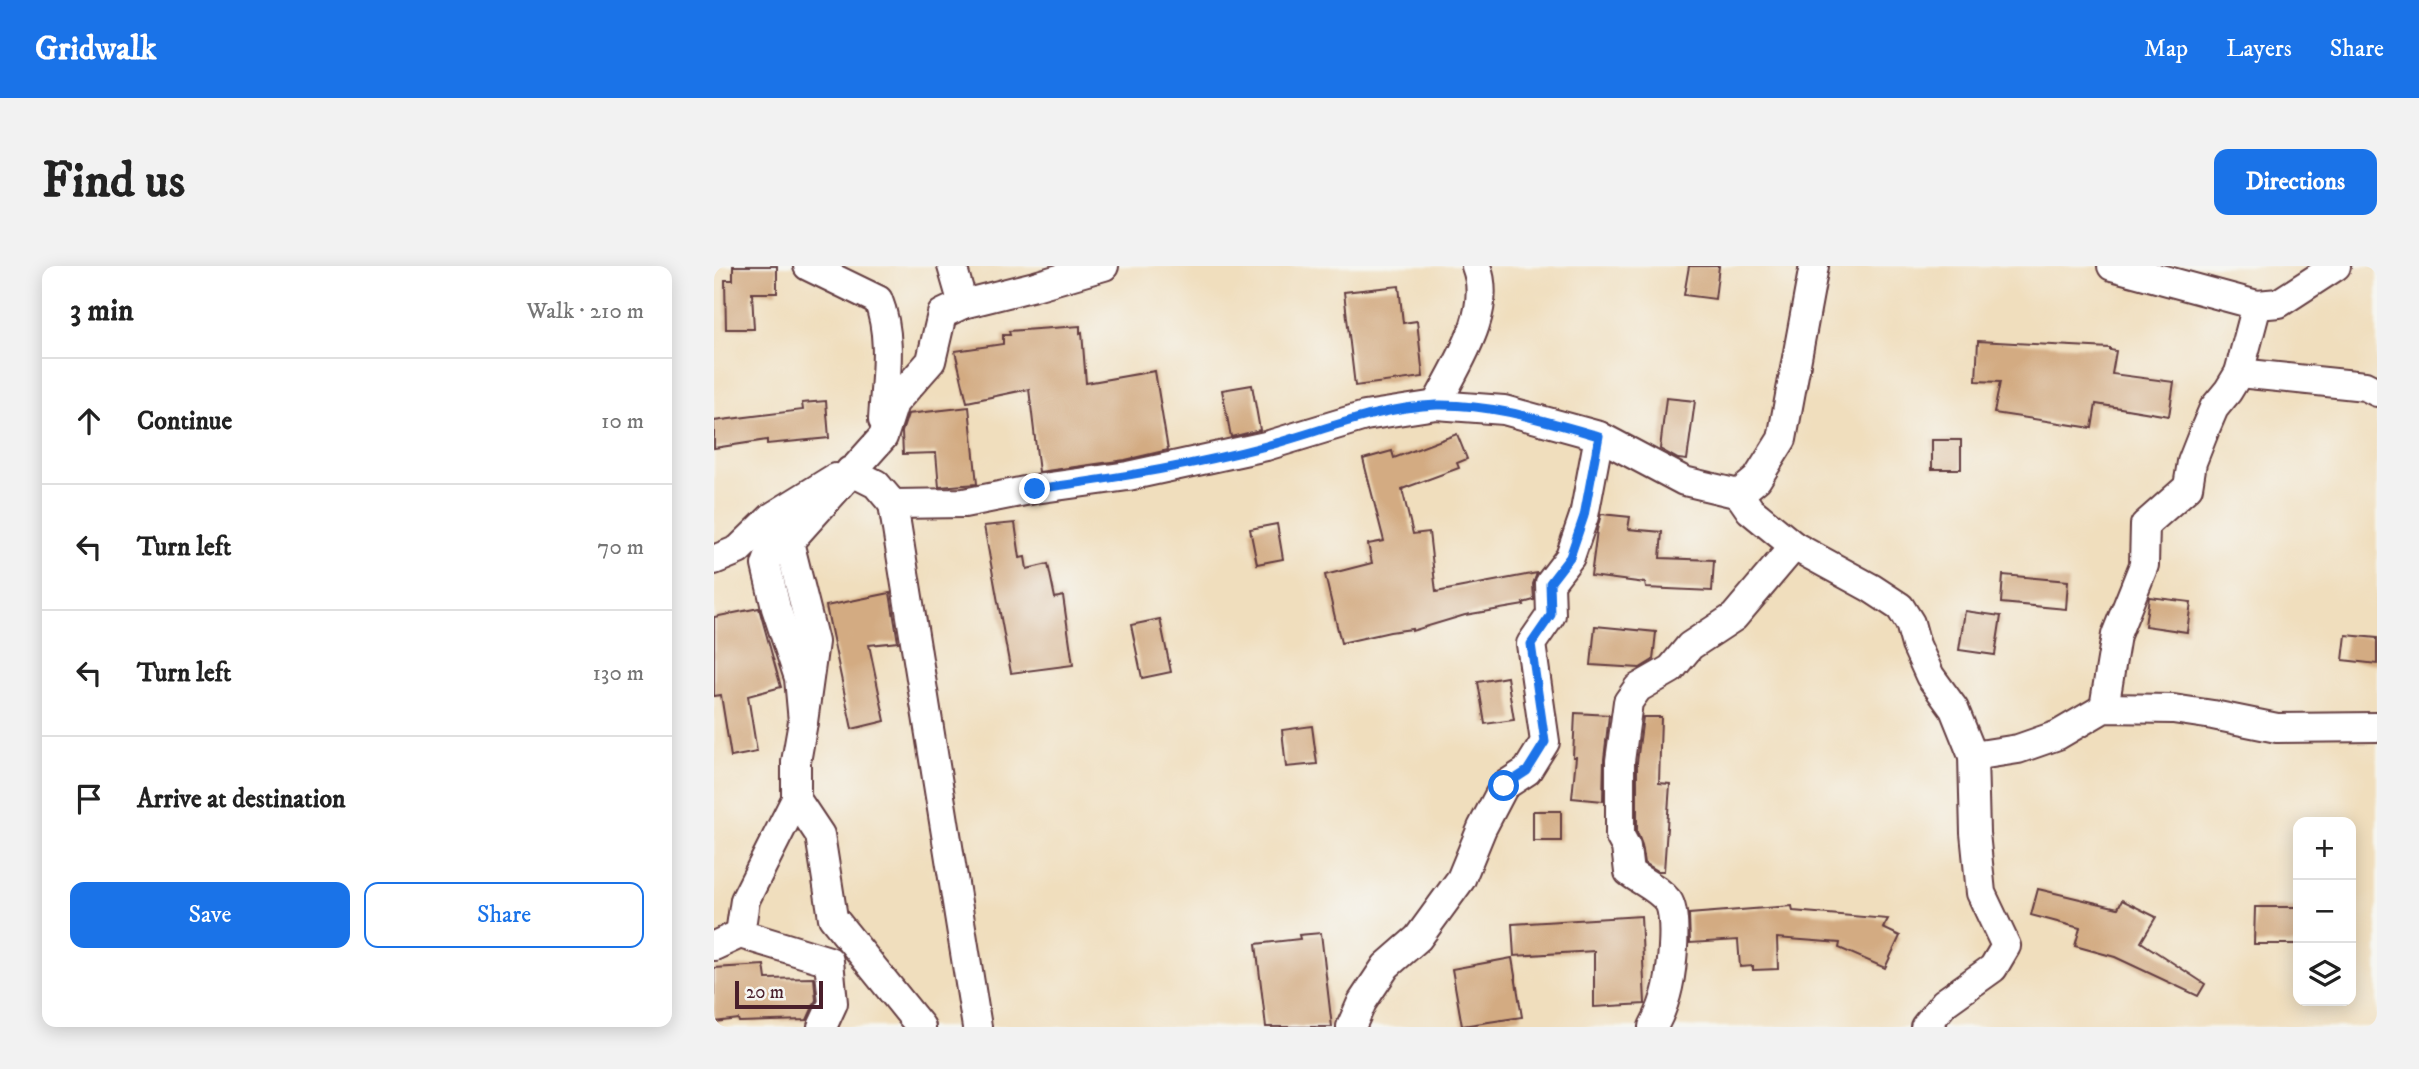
<!DOCTYPE html>
<meta charset="utf-8">
<style>
:root{--surface:#fff;--page:#f2f2f2;--text:#222;--muted:#767676;--line:#e0e0e0;--accent:#1a73e8}
body{margin:0;font-family:"IM FELL DW Pica",serif;background:var(--page);color:var(--text)}
.controls{position:absolute;right:21px;bottom:21px;display:grid;overflow:hidden;border-radius:14px;box-shadow:0 4px 18px #0003}
.controls button{width:63px;height:63px;display:grid;place-items:center;padding:0;border:0;border-bottom:2px solid var(--line);background:var(--surface);color:var(--text);font:35px sans-serif}
.scale{position:absolute;left:21px;bottom:18px;width:88px;box-sizing:border-box;padding-left:7px;border:4px solid #4a1f2b;border-top:0;font-size:19px;line-height:24px;white-space:nowrap;color:#4a1f2b;-webkit-text-stroke:5px #f6f6f2;paint-order:stroke}
.stop{position:absolute;width:21px;height:21px;margin:-16px;border:5px solid #1a73e8;border-radius:50%;background:#fff}
.stop.end{background:#1a73e8;border-color:#fff;box-shadow:0 2px 7px #0008}
.list{margin:0;padding:0;list-style:none}
h2{display:flex;justify-content:space-between;align-items:center;height:91px;margin:0;padding:0 28px;font-size:30px}
h2 small{font-size:23px;font-weight:400;color:var(--muted)}
.list li{display:grid;grid-template-columns:46px 1fr auto;gap:21px;align-items:center;box-sizing:border-box;height:126px;padding:0 28px;border-top:2px solid var(--line)}
.list b{display:block;font-size:26px;white-space:nowrap}
.list em{font-size:23px;font-style:normal;color:var(--muted)}
.actions{display:flex;gap:14px;padding:21px 28px}
.actions a{flex:1;padding:16px 0;border:2px solid var(--accent);border-radius:14px;text-align:center;font-size:24px;color:var(--accent)}
.actions .main{background:var(--accent);color:#fff}
.icon{flex:none;width:38px;height:38px;fill:none;stroke:currentColor;stroke-width:2;stroke-linecap:round;stroke-linejoin:round}
.map{position:relative;flex:none;width:1663px;height:761px;overflow:hidden;border-radius:14px}
header{display:flex;align-items:center;gap:42px;box-sizing:border-box;height:98px;padding:0 35px;background:var(--accent);color:#fff}
header strong{font-size:33px}
nav{display:flex;gap:38px;margin-inline-start:auto;font-size:24px}
.intro{display:flex;align-items:center;justify-content:space-between;box-sizing:border-box;height:168px;padding:0 42px}
h1{margin:0;font-size:49px}
.button{padding:18px 32px;border-radius:14px;background:var(--accent);color:#fff;font-size:24px;font-weight:700}
main{display:flex;gap:42px;padding:0 42px}
aside{flex:1;background:var(--surface);border-radius:14px;box-shadow:0 4px 18px #0003}
.map>svg:first-child{display:block}
.building{fill:#d3ab82}
.lines{fill:none;stroke-linecap:round;stroke-linejoin:round}
.street-casing{stroke:#633c41;stroke-width:32}
.street{stroke:#fff;stroke-width:28}
.route{stroke:#1a73e8;stroke-width:9}
</style>
<header>
<strong>Gridwalk</strong>
<nav><a>Map</a><a>Layers</a><a>Share</a></nav>
</header>
<div class="intro"><h1>Find us</h1><a class="button">Directions</a></div>
<main>
<aside>
<h2>3 min<small>Walk · 210 m</small></h2>
<ul class="list">
<li><svg class="icon" aria-label="ahead" viewBox="0 0 24 24"><path d="M12 20V5M6 11l6-6 6 6"/></svg><div><b>Continue</b></div><em>10 m</em></li>
<li><svg class="icon" aria-label="left" viewBox="0 0 24 24"><path d="M17 20v-9H6M10 6l-5 5 5 5"/></svg><div><b>Turn left</b></div><em>70 m</em></li>
<li><svg class="icon" aria-label="left" viewBox="0 0 24 24"><path d="M17 20v-9H6M10 6l-5 5 5 5"/></svg><div><b>Turn left</b></div><em>130 m</em></li>
<li><svg class="icon" aria-label="arrive" viewBox="0 0 24 24"><path d="M6 21V4h12l-3 4 3 4H6"/></svg><div><b>Arrive at destination</b></div></li>
</ul>
<div class="actions"><a class="main">Save</a><a>Share</a></div>
</aside>
<div class="map">
<svg width="1663" height="761" viewBox="0 0 1663 761">
<rect width="100%" height="100%" fill="#f6f6f2"/>
<filter id="ink" filterUnits="userSpaceOnUse"><feTurbulence type="fractalNoise" baseFrequency=".0143" numOctaves="2"/><feDisplacementMap in="SourceGraphic" scale="14" xChannelSelector="R" yChannelSelector="G"/><feConvolveMatrix kernelMatrix="1 2 1 2 8 2 1 2 1" color-interpolation-filters="sRGB"/></filter>
<filter id="wash" filterUnits="userSpaceOnUse"><feTurbulence type="fractalNoise" baseFrequency=".00686" numOctaves="4" result="noise"/><feDisplacementMap in="SourceGraphic" scale="28" xChannelSelector="R" yChannelSelector="G"/><feGaussianBlur stdDeviation="1.57" result="paint"/><feColorMatrix in="noise" values="0 0 0 0 0 0 0 0 0 0 0 0 0 0 0 0 0 1.4 0 .05"/><feComposite in="paint" operator="in"/></filter>
<g filter="url(#wash)">
<rect width="100%" height="100%" fill="#f0debd"/>
<g id="blocks">
<g class="building">
<path d="M19,0h44v27h-25l2,36h-28l-1,-49h8z"/>
<path d="M975,0h30l-4,33 -31,-4z"/>
<path d="M685,20l4,37 14,-2 6,56 -68,9 -11,-94z"/>
<path d="M366,60v7l2,-1 4,51 69,-12 13,79 -43,10 -86,12 -10,-83 -62,13 -12,-51 48,-7v-9h7l-1,-4z"/>
<path d="M1264,75l132,7v2l6,1 -4,23 62,8 -5,34 -73,-12 -4,24 -98,-15 6,-31 -24,-1z"/>
<path d="M538,119l8,45 -29,7 -9,-47z"/>
<path d="M952,132l29,3 -8,59 -9,-1 -18,-10z"/>
<path d="M112,135l3,37 -62,6v-4l-53,8v-27l89,-11 -1,-7z"/>
<path d="M255,141l8,77 -38,3 -3,-34 -33,1 -1,-22 6,-18z"/>
<path d="M743,168l10,25 -10,4 2,5 -57,21 11,45 16,-2 7,60 101,-19 -4,11 1,16 -11,3 1,2 -59,10 -53,16v-2l-22,3 -49,11 -16,-68 47,-12 -4,-19 16,-3 -21,-82 29,-8 2,7z"/>
<rect x="1218" y="174" width="29" height="29"/>
<path d="M887,248l29,3 -2,12 34,3 -2,26 54,2 -2,31 -66,-3 -1,-5 -54,-7 6,-46z"/>
<path d="M301,257l5,35 5,-1 2,12 21,-5 7,34 8,-2 10,69 -62,8 -27,-147z"/>
<path d="M563,258l6,35 -26,5 -7,-35z"/>
<path d="M1289,309l65,6 -2,28 -65,-6z"/>
<path d="M176,327l8,49 -29,3 16,76 -33,8 -26,-123z"/>
<path d="M1435,331l42,5 -4,30 -42,-6z"/>
<path d="M45,342l22,79 -33,9 9,56 -26,5 -10,-62 -7,1v-79z"/>
<path d="M1251,345l36,5 -6,39 -36,-5z"/>
<path d="M446,353l11,53 -29,6 -11,-53z"/>
<path d="M881,360l61,6 -3,28 -13,8 -49,-3z"/>
<path d="M1632,369l31,3v26l-34,-4z"/>
<path d="M793,411l7,43 -29,4 -7,-42z"/>
<path d="M861,447l34,2 -5,44 -1,42 -31,-3 4,-41h-3z"/>
<path d="M929,451h18l-2,66 11,1 -6,87h-6l-13,-8 -3,-18 -5,-13v-70z"/>
<path d="M598,460l5,38 -31,3 -4,-37z"/>
<rect x="819" y="545" width="28" height="30"/>
<path d="M1324,623l80,19 4,-8 34,17 -15,25 64,42 -7,12 -83,-39 -40,-11 5,-18 -49,-13z"/>
<path d="M1078,640l1,5 95,8 -5,9 17,8 -15,32 -46,-20 1,-5 -63,-5 1,31 -25,1v-4l-13,1 -2,-27 -48,3 -1,-29z"/>
<path d="M1541,641h43v37h-44z"/>
<path d="M927,650l4,88 -51,3v-56l-80,5 -2,-32z"/>
<path d="M607,667l11,94h-66l-10,-83 44,-5 -1,-4z"/>
<path d="M798,692l10,59 -60,9 -10,-57z"/>
<path d="M50,699l2,14 48,-1 2,22 -9,20 -68,2 -1,-3 -24,3v-54z"/>
</g>
</g>
</g>
<g filter="url(#ink)">
<use href="#blocks" fill-opacity="0" stroke="#633c41" stroke-width="2"/>
<g class="lines">
<g class="street-casing">
<g id="street">
<path d="M94,0l70,34c15,37 7,80 5,120"/>
<path d="M238,0l11,38"/>
<path d="M1398,0l145,39 22,-2 57,-37"/>
<path d="M1525,107l126,13 12,6"/>
<path d="M722,139c20,-40 58,-93 40,-139"/>
<path d="M136,205l26,13 17,20 71,-1 71,-14 93,-13 138,-30 99,-30 71,-11 68,5 95,26 85,45 55,13 18,-15 25,-40 32,-173"/>
<path d="M1025,228l11,16 44,36 77,42 29,19 10,16 6,22 14,31 24,33 19,47 2,77 6,60 25,53 -13,22 -49,35 -19,24"/>
<path d="M179,238l84,523"/>
<path d="M76,252l-11,12 -13,35 10,43 23,70 4,44 -7,40v37l24,36 13,83 88,109"/>
<path d="M0,294l24,-10 34,-33 63,-39"/>
<path d="M1390,442l12,-73 28,-70 1,-40 43,-38 4,-25 13,-33 9,-21 14,-17 11,-18 18,-68"/>
<path d="M89,456l11,-80 -25,-100 94,-105 11,-34 37,-42 11,-47 21,-10 72,-18 69,-20"/>
<path d="M1259,490l45,-7 40,-14 46,-27 69,1 40,6 64,13 100,-1"/>
<path d="M82,533l-51,101 -5,34 89,27 4,42 -11,24"/>
<path d="M0,680l26,-12"/>
<path d="M637,761l11,-25 24,-36 32,-28 43,-59 21,-51 22,-42 23,-15 18,-29 -14,-98 20,-29 -1,-32 20,-26 14,-41 15,-80"/>
<path d="M939,761c7,-13 12,-26 15,-40 4,-18 10,-72 0,-86 -10,-13 -26,-19 -39,-29l-3,-25 -6,-11v-75l8,-59 10,-14 33,-19 19,-23 44,-29 60,-71"/>
</g>
</g>
<use href="#street" class="street"/>
</g>
</g>
<g class="lines" filter="url(#ink)">
<path class="route" d="M321,223c77,-10 155,-23 231,-43 56,-15 112,-39 171,-41 56,-1 108,16 162,31l-15,80 -14,41 -20,26 1,32 -20,29 14,98 -18,29 -23,15"/>
</g>
</svg>
<div class="controls">
<button>+</button>
<button>−</button>
<button><svg class="icon" aria-label="layers" viewBox="0 0 24 24"><path d="M12 4l9 5-9 5-9-5zM3 14l9 5 9-5"/></svg></button>
</div>
<div class="scale">20 m</div>
<div class="stop" style="left:790px;top:520px"></div>
<div class="stop end" style="left:321px;top:223px"></div>
</div>
</main>
